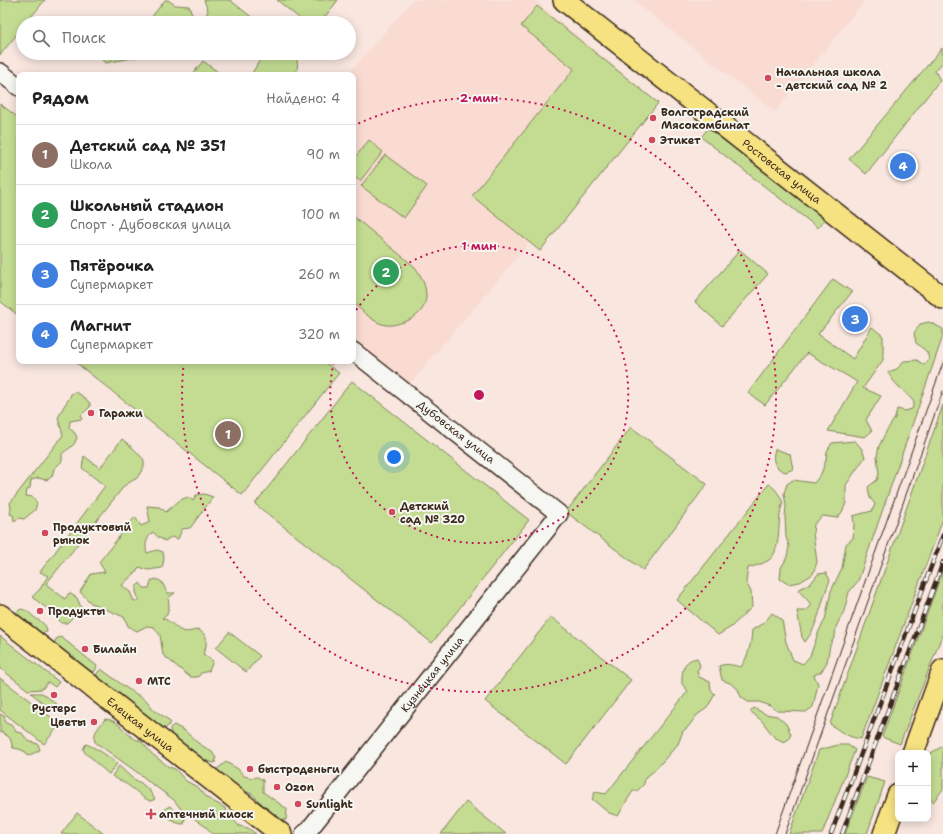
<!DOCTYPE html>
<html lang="ru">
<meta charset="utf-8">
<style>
:root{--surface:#fff;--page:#f6f6f6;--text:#222;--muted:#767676;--line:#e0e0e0;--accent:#ea580c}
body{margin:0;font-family:"Shantell Sans",sans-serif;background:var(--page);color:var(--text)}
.controls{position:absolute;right:12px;bottom:12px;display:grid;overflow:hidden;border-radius:8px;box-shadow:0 2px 10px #0003}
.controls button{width:36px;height:36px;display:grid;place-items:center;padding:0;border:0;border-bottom:1px solid var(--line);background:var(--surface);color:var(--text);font:20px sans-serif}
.you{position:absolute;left:394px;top:457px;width:14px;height:14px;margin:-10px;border:3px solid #fff;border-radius:50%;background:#1a73e8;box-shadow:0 0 0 6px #1a73e833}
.badge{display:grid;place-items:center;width:26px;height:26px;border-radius:50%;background:var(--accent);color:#fff;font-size:13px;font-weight:700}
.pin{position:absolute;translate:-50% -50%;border:2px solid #fff;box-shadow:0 1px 4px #0006}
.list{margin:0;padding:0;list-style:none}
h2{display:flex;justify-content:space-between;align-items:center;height:52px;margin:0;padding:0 16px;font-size:17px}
h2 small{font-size:13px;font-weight:400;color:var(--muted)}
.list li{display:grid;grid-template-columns:26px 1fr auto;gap:12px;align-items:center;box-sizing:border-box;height:60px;padding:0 16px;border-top:1px solid var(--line)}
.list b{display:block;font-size:15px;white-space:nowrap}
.list p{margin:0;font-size:13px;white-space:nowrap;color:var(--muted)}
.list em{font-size:13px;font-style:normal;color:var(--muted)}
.icon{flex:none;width:22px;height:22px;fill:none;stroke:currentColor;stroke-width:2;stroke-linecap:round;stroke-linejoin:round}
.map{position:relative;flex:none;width:943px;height:834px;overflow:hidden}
.search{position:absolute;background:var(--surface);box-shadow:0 2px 10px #0003;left:16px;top:16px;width:340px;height:44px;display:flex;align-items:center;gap:10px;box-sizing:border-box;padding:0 14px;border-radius:22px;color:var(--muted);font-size:15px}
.panel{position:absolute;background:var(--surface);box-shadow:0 2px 10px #0003;left:16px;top:72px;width:340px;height:292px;border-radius:8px}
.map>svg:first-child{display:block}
.built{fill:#f9dbd2}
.green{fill:#c3dc92;stroke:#7f8358}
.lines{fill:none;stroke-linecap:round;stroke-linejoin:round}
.minor-casing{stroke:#3b2a1e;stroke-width:20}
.major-casing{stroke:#3b2a1e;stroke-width:24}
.minor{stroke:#f6f6f2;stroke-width:17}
.major{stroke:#f7e281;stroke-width:21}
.tram{stroke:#3b2a1e;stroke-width:1}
.rail-casing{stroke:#3b2a1e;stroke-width:4.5}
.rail{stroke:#f6f6f2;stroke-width:3;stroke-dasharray:9;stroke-linecap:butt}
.ring{fill:none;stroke:#c2185b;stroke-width:2;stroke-dasharray:2 4}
.poi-dot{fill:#d1495b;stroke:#f6f6f2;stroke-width:1.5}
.labels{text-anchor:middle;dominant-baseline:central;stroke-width:4;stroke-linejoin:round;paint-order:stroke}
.poi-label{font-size:11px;font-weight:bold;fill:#3b2a1e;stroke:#f6f6f2;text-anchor:start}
.street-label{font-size:11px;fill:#3b2a1e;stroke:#f6f6f2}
.centre{fill:#c2185b;stroke:#f6f6f2;stroke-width:2}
.ring-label{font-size:12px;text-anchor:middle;font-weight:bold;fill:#c2185b;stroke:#f6f6f2;stroke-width:4;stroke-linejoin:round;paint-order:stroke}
</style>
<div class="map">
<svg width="943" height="834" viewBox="0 0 943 834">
<rect width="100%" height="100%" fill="#f8e6df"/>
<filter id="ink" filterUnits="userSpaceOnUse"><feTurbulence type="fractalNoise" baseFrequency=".025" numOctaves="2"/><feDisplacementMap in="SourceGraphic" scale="8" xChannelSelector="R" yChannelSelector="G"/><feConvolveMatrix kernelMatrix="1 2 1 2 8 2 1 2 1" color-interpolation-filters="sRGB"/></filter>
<g filter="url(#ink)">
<g class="built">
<path d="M413,0h121l115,95 -126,155 -115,136 -55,-43v-268h-6z"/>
<path d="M633,0h232l-90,112z"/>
</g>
<g class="green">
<path d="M0,0h45l-19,23h-3v4l-23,28z"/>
<path d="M165,0h3l7,5 14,1 3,8 -3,9h-42z"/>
<path d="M204,0h26l29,23h-57l6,-12z"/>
<path d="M277,0h61l-18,23h-15z"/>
<path d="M537,6l121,97 -118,148 -68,-55 102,-127 -53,-43z"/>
<path d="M942,48l1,14 -8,9 5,9 -74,94 -17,-15z"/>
<path d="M95,53h48l-5,4 -33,6z"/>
<path d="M264,53h29c6,8 5,13 3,22h-45z"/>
<path d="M203,61l19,14h-30z"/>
<path d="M0,104l19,14v198l-19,-15z"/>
<path d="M711,125l116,91 -9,12 -117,-91z"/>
<path d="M369,140l14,12 -23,29 -7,-5v-16z"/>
<path d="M385,155l42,31 -23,32 -43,-32z"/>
<path d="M353,216l62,51c14,19 18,43 -8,54 -7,2 -14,5 -21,4 -13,-2 -23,-14 -33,-22z"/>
<path d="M740,250l28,24 -46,52 -27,-24z"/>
<path d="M833,279l19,13 -34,42 35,25 19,-32 11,9v24l-20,28 18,8 -15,24 6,11 -7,6 -37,-6 29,-49 -8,-5 -42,-24 -42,52 -17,-12z"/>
<path d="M929,322l14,7v7l-85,245 -9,11 -5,19 -8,16 -1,9 -5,9 -3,17 -6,10 -7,3 4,9 -5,23 -7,5 -29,-1 -7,-5 -11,-4h-11l-7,-5 -3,-8 -8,-6 -8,-3 -3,-14c8,-3 13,-1 22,1 8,-12 10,-23 11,-37l13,-8 7,-9 10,7 4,22 7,18 10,4 7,-8 9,-25 6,-11 6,-29 11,-23 4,-24 7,-6 1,-14 -1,-8 19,-5 3,-7 -5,-6 -2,-11 9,-7 2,-6 -2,-18 2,-10 8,-16 8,-12 2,-9 8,2 7,-2 2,-7c-9,-11 -20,-17 -26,-30l9,-3 7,-8 13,-1 7,5 5,-6 -2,-7 -11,-9 -2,-10 6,-9z"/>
<path d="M74,361h249l16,12 -97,122z"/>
<path d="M352,381l177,139 -97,123 -177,-139z"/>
<path d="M75,392l6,3 9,8v4l-9,8 1,4 -12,2 -1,7 5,4 3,5c-2,10 -9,11 -15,17v7l-8,8 -2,7 -3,3 -4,1 -6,-2 -8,2 -1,8 -3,2 -1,6 7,1 4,6 -2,7 -11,9 -5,-1 -5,3 -1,-6 -3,-1 1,-6 -1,-5 53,-68 -5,-17c2,-4 4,-9 6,-12 3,-5 6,-7 7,-12z"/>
<path d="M943,405v114l-82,220c-14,-2 -20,-7 -31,-15z"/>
<path d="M631,427l76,57 -64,86 -77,-58z"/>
<path d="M122,439l12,10 10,11v7l-7,11 -12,7 -79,99 19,15 4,-6 8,5 4,9c-6,5 -8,11 -14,16h-6l-4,-7 -25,-19 8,-8 8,-13 -8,-4 65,-86 -23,-18 2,-12 16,12z"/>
<path d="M855,441l7,8 3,8 -19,28v18l-4,9 -5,6 -14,-2 -9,8 -1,9 4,29 -4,12 -13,8 -12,2 -8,-5 1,-11 6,-11 2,-11 -3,-9 -1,-20 1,-12 -2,-12 3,-9 6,-4 21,3 7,-9 5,-14 1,-9 5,-8z"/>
<path d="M775,449l15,5 3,15 -7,3c-11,-3 -15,-11 -11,-23z"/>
<path d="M769,484c7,5 11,11 14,19 -7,15 0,46 -14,57 -6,4 -14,6 -21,8l-2,14 5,10 1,15 -21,20 -13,8 -41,-35z"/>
<path d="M204,494l9,3 -23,31 -8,1 -4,10 -7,-2 -6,4 -7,-4 -5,-5c-6,5 -9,13 -6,21l10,-3 6,2 1,7 -2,9 -14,2 -9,-3 -4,6 -13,12 8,7 4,9 5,-1 -3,-8v-5l4,-4 4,5h5l2,-7 5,-2 6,3 5,11h8l-7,5 1,7 -2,10 -5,3c16,5 15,20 36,11l8,7v10l-3,8 10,7 -4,10 -8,2 -3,4h-8l-27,-22 -3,-20 -6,-8 -7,-1 -10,5 -9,-5 -4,-9 -33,-14 -11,-11 11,-18 14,-2 -6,-10 36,-45 6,9 9,-4 -3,-16 12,1 7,5 14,-12 8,-3 5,4 3,-6z"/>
<path d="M943,570v63l-43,111 -18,-7z"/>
<path d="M826,573l4,7c-9,21 -11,45 -25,62l-3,-5 -5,-26h9l6,-6 -14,-15 14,-8 6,-8z"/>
<path d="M21,609c8,2 8,4 14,9 6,4 12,6 12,14l-11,1 -5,-8 -6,-5 -5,-2 -5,-5z"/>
<path d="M551,617l80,63 -65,84 -81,-63z"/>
<path d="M229,632l31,24 -14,16 -30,-24z"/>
<path d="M0,636l59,46 -4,5 -7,-5 -6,7 -14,1 -28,-22z"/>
<path d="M61,637l36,29 -2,5 -7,1 -10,-9 -3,-6 -14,-5 -7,-8 2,-5z"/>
<path d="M697,658l3,8 -3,5 2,6 11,5 1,8 4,4 -8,14 -10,7 -9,12 -5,4 -5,13 -23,26 -10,8 -1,6 -7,7h-4l-7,11 -8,14 -9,-3 -17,-14 3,-7 11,2 82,-103 -6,-7c0,-13 0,-23 15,-26z"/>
<path d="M101,669l27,20 18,11 8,10 12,8 5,5 -5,5 -3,1 -61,-45 -6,-8 2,-4z"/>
<path d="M0,678l60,46 -16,20 -44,-34z"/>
<path d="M31,693h11l16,12 -5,6z"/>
<path d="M754,708l11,6 12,2 9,8 5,10 -2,5 -5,3 -10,-5 -12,-16 -12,-10z"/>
<path d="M0,714l4,2 2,7 7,3 3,6 6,1 6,8 10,3 2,6 -12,6 -2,-4 -7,-3 -6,-1 -3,-10 -8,-6 -2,1z"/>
<path d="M105,719c16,0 21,20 36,22l11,13 17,13 6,2 11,12 13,7 8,10 18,10 3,5 11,13 9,2 8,6h-44l-6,-7 -26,-19 -6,-8 -26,-19 -3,-3 -50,-36c-3,-10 5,-15 10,-23z"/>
<path d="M174,725l11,6 13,12 14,9 4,6 -1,5c-9,-1 -13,-6 -20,-10 -11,-7 -24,-10 -25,-25z"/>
<path d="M86,744c10,4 23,12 31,20l-8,10 -13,-11 -4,-5 -6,-4 -3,-5z"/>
<path d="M838,745h10l7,5 -33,84h-33l30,-84z"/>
<path d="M943,746v43l-10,13 -5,-6v-38l3,-5z"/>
<path d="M226,762l12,7 6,7 8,2 5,-1 6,3v12l24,17 -1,11 -6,-1 -8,-5 -20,-20 -18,-8 -18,-16z"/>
<path d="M119,766l13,12 9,5 8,7 6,9 -4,2c-8,-2 -12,-8 -19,-13 -6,-5 -14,-8 -20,-12z"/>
<path d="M867,777l18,5 -18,52h-22z"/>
<path d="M466,802l40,32h-65z"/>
<path d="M170,806c5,5 9,9 15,12l-1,6c-8,0 -14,-4 -19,-11l1,-5z"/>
<path d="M77,813l27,21h-43z"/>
</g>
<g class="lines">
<g class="minor-casing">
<g id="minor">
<path d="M0,72l19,15"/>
<path id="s1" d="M304,834l4,-3 251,-317 -206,-163"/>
</g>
</g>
<g class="major-casing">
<g id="major">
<path id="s2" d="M564,0l379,298"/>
<path id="s3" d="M0,615l281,219"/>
<path d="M913,753l30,-83"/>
<path d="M884,834l14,-39"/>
</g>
</g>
<use href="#minor" class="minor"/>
<use href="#major" class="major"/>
<g class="tram">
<path d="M775,834l168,-471"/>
<path d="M785,834l158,-443"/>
</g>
<g class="rail-casing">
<g id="rail">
<path d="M831,834l112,-299"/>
<path d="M842,834l101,-272"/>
</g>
</g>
<use href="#rail" class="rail"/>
</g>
</g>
<g class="ring">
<path d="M353 315A149 149 0 1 1 334 361"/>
<path d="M353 126A297 297 0 1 1 184 361"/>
</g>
<g class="poi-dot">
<circle cx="768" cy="78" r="4"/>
<circle cx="653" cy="118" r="4"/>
<circle cx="652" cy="140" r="4"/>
<circle cx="91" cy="413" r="4"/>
<circle cx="392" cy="512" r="4"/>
<circle cx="45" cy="533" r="4"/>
<circle cx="40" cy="611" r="4"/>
<circle cx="85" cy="649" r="4"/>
<circle cx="139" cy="681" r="4"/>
<circle cx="54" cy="695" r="4"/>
<circle cx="94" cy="722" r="4"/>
<circle cx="250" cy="769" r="4"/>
<circle cx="277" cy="787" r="4"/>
<circle cx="298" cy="804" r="4"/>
<path d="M149 808h4v4h4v4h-4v4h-4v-4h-4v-4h4z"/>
</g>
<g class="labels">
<g class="poi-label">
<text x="776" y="72">Начальная школа<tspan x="776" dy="13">- детский сад № 2</tspan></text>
<text x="661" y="112">Волгоградский<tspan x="661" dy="13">Мясокомбинат</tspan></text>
<text x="660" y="140">Этикет</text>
<text x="99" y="413">Гаражи</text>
<text x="400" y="506">Детский<tspan x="400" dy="13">сад № 320</tspan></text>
<text x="53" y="527">Продуктовый<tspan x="53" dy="13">рынок</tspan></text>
<text x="48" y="611">Продукты</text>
<text x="93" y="649">Билайн</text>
<text x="147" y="681">МТС</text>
<text x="54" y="708" text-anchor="middle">Рустерс</text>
<text x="86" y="722" text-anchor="end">Цветы</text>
<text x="258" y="769">быстроденьги</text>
<text x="285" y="787">Ozon</text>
<text x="306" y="804">Sunlight</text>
<text x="159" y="814">аптечный киоск</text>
</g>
<g class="street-label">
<text stroke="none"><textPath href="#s2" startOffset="277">Ростовская улица</textPath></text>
<text transform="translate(456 432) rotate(38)">Дубовская улица</text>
<text stroke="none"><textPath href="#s1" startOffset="205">Кузнецкая улица</textPath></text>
<text stroke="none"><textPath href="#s3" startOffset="178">Елецкая улица</textPath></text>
</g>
</g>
<circle cx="479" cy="395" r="6" class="centre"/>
<g class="ring-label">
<text x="479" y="102">2 мин</text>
<text x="479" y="250">1 мин</text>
</g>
</svg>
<div class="controls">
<button>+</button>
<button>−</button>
</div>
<div class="you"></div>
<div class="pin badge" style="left:228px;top:434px;background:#8d6e63">1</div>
<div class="pin badge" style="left:386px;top:272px;background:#2e9e5b">2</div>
<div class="pin badge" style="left:855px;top:319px;background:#3f7fe0">3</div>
<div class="pin badge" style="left:903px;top:166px;background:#3f7fe0">4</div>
<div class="search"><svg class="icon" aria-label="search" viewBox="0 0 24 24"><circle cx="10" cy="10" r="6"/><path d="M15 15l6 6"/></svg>Поиск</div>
<section class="panel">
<h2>Рядом<small>Найдено: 4</small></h2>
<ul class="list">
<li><span class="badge" style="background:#8d6e63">1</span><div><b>Детский сад № 351</b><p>Школа</p></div><em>90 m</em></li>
<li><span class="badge" style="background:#2e9e5b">2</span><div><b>Школьный стадион</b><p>Спорт · Дубовская улица</p></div><em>100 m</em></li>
<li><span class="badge" style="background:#3f7fe0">3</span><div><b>Пятёрочка</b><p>Супермаркет</p></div><em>260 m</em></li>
<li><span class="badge" style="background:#3f7fe0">4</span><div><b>Магнит</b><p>Супермаркет</p></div><em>320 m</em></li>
</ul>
</section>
</div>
